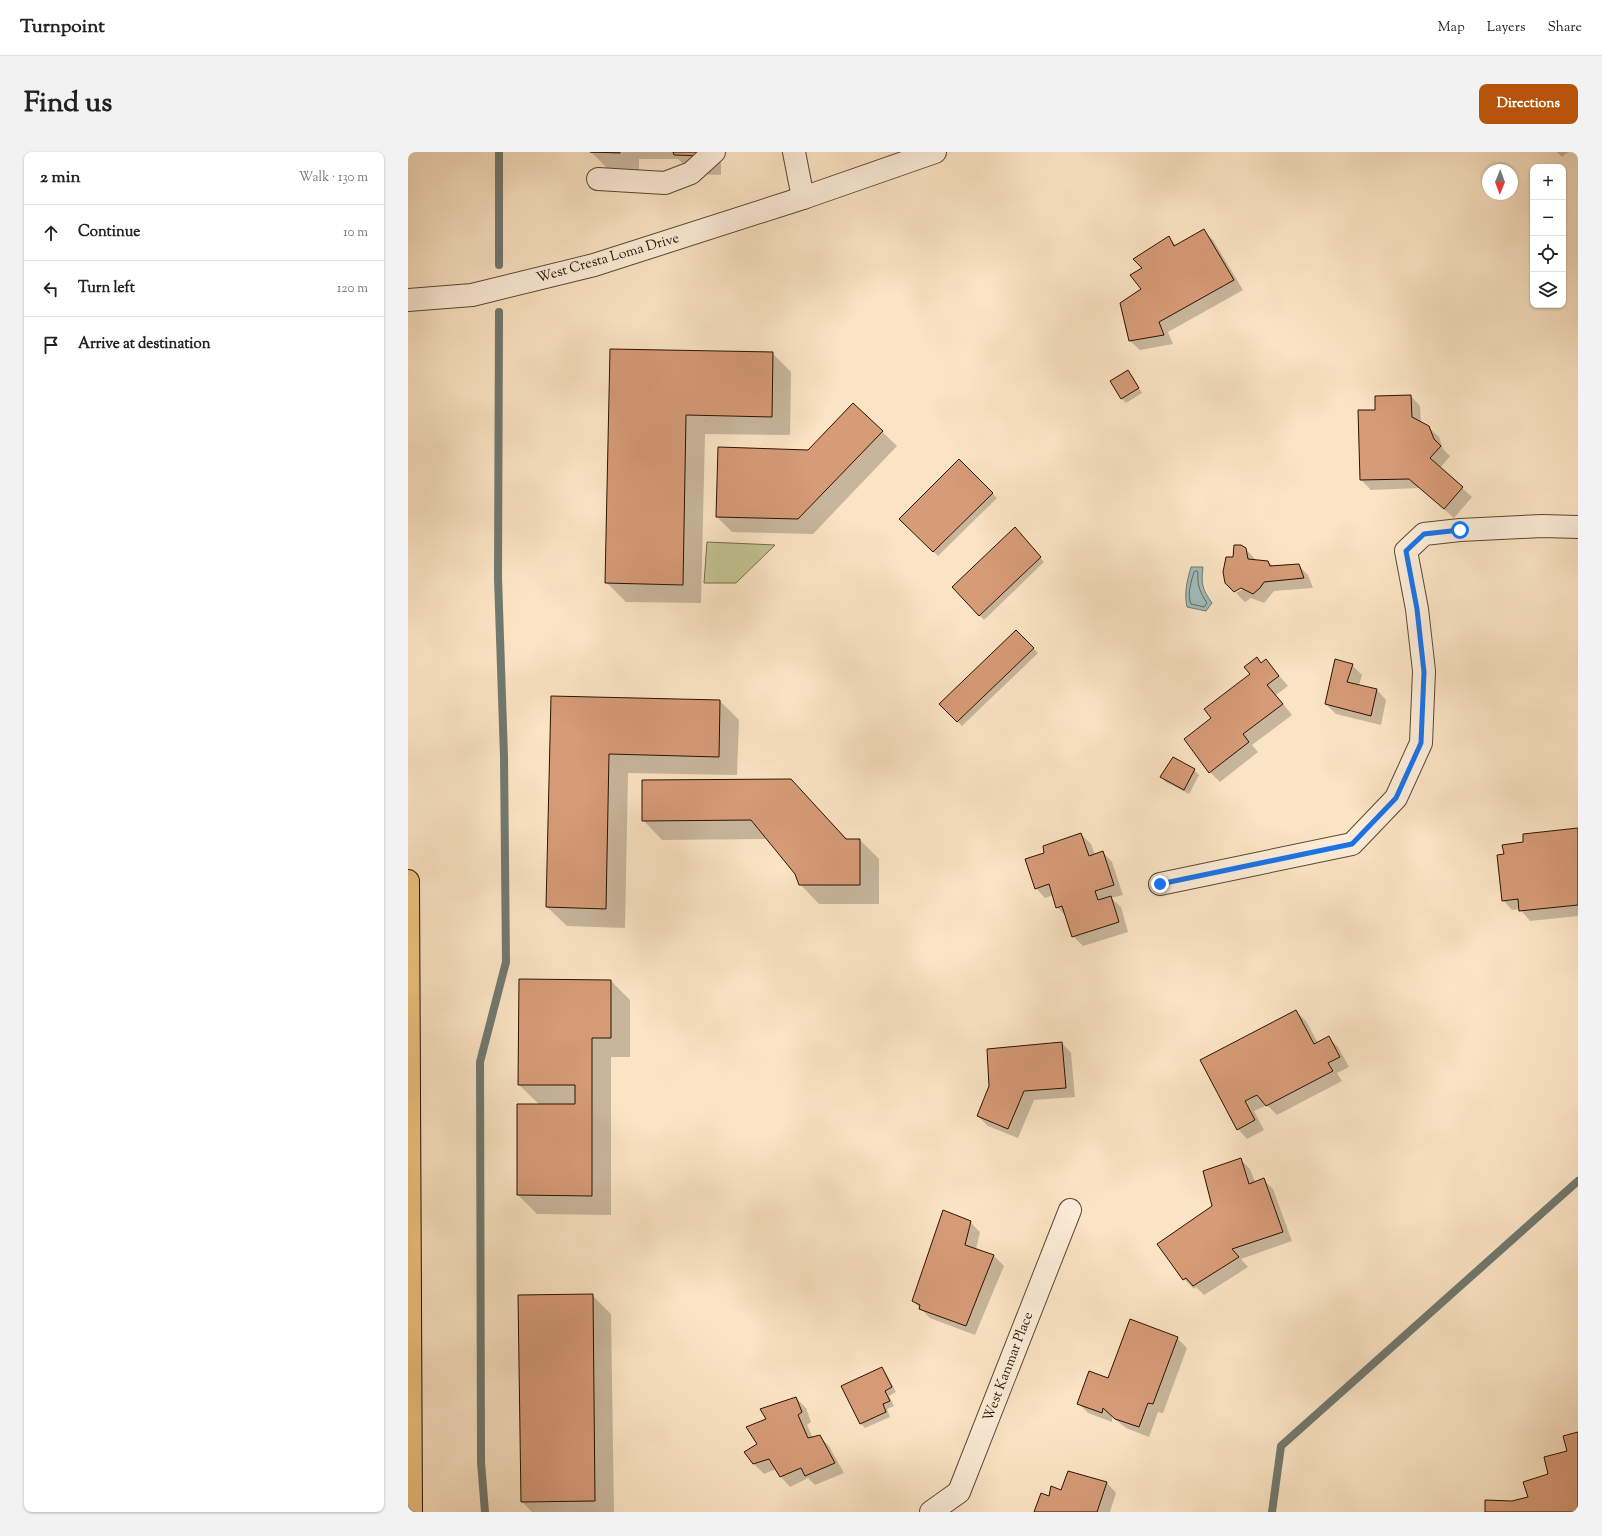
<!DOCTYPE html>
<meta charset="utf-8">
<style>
:root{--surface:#fff;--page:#f2f2f2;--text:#222;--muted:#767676;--line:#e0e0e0;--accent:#b45309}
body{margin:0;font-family:"Sorts Mill Goudy",serif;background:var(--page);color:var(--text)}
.controls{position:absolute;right:12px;top:12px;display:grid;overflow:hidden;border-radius:8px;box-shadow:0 1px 3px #0004}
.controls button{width:36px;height:36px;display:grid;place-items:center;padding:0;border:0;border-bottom:1px solid var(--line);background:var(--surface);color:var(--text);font:20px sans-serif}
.compass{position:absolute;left:1074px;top:12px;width:36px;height:36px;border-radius:50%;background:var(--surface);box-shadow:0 1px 3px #0004;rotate:181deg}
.stop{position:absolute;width:12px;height:12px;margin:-9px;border:3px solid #1a73e8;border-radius:50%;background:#fff}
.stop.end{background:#1a73e8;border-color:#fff;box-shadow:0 1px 4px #0008}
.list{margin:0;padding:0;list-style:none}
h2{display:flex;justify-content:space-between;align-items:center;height:52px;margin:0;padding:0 16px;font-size:17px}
h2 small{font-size:13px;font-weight:400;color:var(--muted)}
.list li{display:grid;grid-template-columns:26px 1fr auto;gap:12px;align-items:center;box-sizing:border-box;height:56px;padding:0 16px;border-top:1px solid var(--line)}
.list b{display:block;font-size:15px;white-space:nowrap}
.list em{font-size:13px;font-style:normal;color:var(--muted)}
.icon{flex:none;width:22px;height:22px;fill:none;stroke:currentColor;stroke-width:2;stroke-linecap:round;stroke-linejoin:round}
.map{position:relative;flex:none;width:1170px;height:1360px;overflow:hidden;border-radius:8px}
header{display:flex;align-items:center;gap:24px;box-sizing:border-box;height:56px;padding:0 20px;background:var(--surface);border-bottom:1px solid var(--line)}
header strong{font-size:19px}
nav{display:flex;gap:22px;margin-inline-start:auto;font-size:14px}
.intro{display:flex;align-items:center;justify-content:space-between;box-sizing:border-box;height:96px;padding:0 24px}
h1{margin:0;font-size:28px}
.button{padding:10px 18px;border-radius:8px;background:var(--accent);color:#fff;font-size:14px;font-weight:700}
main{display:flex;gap:24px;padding:0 24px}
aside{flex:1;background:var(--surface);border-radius:8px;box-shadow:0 1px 3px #0004}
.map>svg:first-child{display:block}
.green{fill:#c2c391;stroke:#766a48}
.water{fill:#a0bdbb;stroke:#717970}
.shadow{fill:#0003}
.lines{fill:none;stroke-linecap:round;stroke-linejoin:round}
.shore{stroke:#66685e;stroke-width:1}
.stream{stroke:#717970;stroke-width:8}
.building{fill:#d69b77;stroke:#2b1200}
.minor-casing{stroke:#5f4631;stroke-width:24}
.highway-casing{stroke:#2b1200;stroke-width:24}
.minor{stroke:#fcedd9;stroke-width:22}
.highway{stroke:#eec282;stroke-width:22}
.route{stroke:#1a73e8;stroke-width:5}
.labels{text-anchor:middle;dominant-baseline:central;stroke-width:3;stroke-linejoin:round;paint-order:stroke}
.street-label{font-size:14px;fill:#2b1200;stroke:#fcedd9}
</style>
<header>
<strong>Turnpoint</strong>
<nav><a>Map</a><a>Layers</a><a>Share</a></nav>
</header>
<div class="intro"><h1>Find us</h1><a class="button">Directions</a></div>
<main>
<aside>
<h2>2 min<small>Walk · 130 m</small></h2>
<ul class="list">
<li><svg class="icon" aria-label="ahead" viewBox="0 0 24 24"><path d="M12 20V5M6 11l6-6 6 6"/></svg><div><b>Continue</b></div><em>10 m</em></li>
<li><svg class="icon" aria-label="left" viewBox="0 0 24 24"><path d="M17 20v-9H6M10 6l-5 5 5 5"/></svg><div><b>Turn left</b></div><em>120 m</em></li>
<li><svg class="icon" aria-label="arrive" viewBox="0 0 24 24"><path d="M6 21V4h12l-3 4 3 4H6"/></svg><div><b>Arrive at destination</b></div></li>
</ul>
</aside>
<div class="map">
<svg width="1170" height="1360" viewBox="0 0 1170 1360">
<rect width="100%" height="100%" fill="#fbe4c4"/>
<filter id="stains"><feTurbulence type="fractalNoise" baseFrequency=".005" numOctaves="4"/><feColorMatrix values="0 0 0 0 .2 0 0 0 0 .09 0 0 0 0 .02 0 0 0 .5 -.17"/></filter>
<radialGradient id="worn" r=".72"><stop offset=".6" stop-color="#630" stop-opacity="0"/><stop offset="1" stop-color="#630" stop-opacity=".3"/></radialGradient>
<path class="green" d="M299,390l68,3 -39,38h-32z"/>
<path class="water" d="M783,415h12c-2,17 -1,22 9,36l-6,8 -19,-4c-3,-14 0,-26 4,-40z"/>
<g class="shadow">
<path d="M183,0h130v23l-27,-1 -16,-15h-39v12h-29z"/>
<path d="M1149,0h11l-6,5z"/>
<path d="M795,78l10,10 30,50 -75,42 5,12 -33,6 -10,-9 12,-51 27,-52 8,8z"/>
<path d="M203,198l161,3 19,19 -1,63 -85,-1 -4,169 -75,-1 -20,-20z"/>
<path d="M720,220l4,4 10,17 -16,10 -5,-5z"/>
<path d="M1003,244l9,10 1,17 7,4 11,10 4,12 7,7 -10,12 32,29 -18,21 -34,-30 -49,2 -10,-10 15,-69z"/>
<path d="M445,252l44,42 -84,88 -81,-2 -15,-15 2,-69 89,3z"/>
<path d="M551,308l38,38 -59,58 -38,-37z"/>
<path d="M611,381l25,29 -60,58 -31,-33z"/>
<path d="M837,396l11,12 12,2 5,4 25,-1 10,10 5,13 -39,3 -10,12 -13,-5 -6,4 -9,-9 10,-6 -12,-29z"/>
<path d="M608,479l22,22 -76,73 -21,-22z"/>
<path d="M858,508l22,26 -12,9 16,20 -40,30 6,7 -38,30 -10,-10 2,-53 39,-45z"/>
<path d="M944,513l10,10 -3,10 18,5 9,10 -5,25 -45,-11 -10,-10z"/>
<path d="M144,545l168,4 19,19 -2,55 -109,-2 -3,155 -58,-2 -20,-19z"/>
<path d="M786,618l5,5 -10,19 -23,-12 -5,-5z"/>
<path d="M383,628l57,60h12l19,19v45h-60l-19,-20 -4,-10 -28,-35 -106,1 -19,-20z"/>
<path d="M1170,677v87l-48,5 -10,-12 -8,1 -9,-10 2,-45 19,-12z"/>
<path d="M673,682l10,10 4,11 8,-3 9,10 11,33 -12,3 10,9 7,25 -45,14 -10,-10 -6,-19 -10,-10 -4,-12 -8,3 -9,-10 10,-35z"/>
<path d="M203,829l19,19v57h-19v158l-74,-1 -19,-19v-90h22l-21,-20z"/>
<path d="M888,859l10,10 12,22 11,-5 9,9 11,20 -12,6 5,8 -65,34 -10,-10 -13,6 10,19 -17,9 -9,-10 -36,-68z"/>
<path d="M654,891l9,10 4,44 -41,3 -16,38 -30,-12 -10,-10z"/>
<path d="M832,1007l10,10 5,13 8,-3 10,10 19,52 -51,18 7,8 -44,28 -8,-8 -2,2 -10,-10 -25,-35 54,-38z"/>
<path d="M562,1070l10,10 -4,17 18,7 10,10 -29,69 -45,-17 -17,-17z"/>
<path d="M184,1143l19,19 3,198h-82l-10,-10z"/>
<path d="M769,1186l10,10 -24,65 -5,-1 -9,25 -23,-9 -14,-11v5l-24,-9 -10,-10 31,-24z"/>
<path d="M474,1216l4,5 10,19 -7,4 5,10 -7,3 3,8 -25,11 -4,-4 -18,-37z"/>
<path d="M388,1246l10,10 5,14 -4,3 6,13 6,-2 10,10 15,27 -29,12 -7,-7 -18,9 -9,-10 -5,-8 -12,5 -10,-10 -8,-12 12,-8 9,-25z"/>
<path d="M661,1320l38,11 9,10 -6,19h-75l14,-15 13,-6z"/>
</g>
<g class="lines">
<path class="shore" d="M789,419l1,2c-1,12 2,19 9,30l-3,4 -13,-3c-4,-10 0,-22 3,-32z"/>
<g class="stream">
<path d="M91,0v113"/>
<path d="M77,1360l-4,-50 -1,-400 26,-100 -2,-205 -6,-179 1,-266"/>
<path d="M864,1360l9,-66 297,-265"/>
</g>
</g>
<g class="building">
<path d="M182,0h30v1z"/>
<path d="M265,0h29v4l-28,-1z"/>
<path d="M796,77l30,51 -75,42 5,13 -35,6 -9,-38 21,-14 -11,-14 12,-7 -9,-9 36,-23 5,10z"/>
<path d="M202,197l163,3 -1,65 -86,-2 -3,170 -78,-2z"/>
<path d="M720,218l11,18 -18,11 -11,-18z"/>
<path d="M1003,243l1,22 17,9 5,13 7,7 -11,12 33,29 -19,22 -35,-30 -49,1 -2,-70h17v-14z"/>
<path d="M445,251l30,28 -85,88 -82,-2 2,-70 90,3z"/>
<path d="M551,307l34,34 -60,59 -34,-33z"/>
<path d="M607,375l26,30 -62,59 -27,-29z"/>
<path d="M826,393h7l5,3 2,11 20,2 2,5 29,-2 5,14 -40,4 -4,6 -7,6 -12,-6 -7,4 -9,-9 -2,-11 3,-15h7z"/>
<path d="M608,478l18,18 -77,74 -18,-18z"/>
<path d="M849,505l4,6 5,-4 13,17 -12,9 16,19 -40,30 6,8 -40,31 -25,-34 27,-21 -7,-9 46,-35 -6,-7z"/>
<path d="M927,507l18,5 -6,18 30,7 -6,27 -46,-12z"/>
<path d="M143,544l169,4 -1,57 -110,-3 -3,155 -60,-2z"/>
<path d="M765,605l22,12 -11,21 -24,-13z"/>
<path d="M383,627l55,60h14v46h-61l-4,-11 -44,-54 -109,1v-41z"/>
<path d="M1170,676v77l-59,6 -1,-12 -16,2 -5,-46 7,-1 -2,-9 21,-3v-8z"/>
<path d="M673,681l8,23 14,-5 11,34 -19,6 3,9 13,-4 8,26 -47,15 -10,-31 -6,2 -7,-24 -14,5 -10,-30 19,-6 -1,-7z"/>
<path d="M111,827l92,1v58h-19v158l-75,-1v-91h58v-19h-57z"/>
<path d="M888,858l18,34 15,-8 11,21 -12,6 5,8 -67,35 -9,-11 -12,6 10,19 -18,10 -37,-70z"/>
<path d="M654,890l4,46 -42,3 -16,38 -31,-13 12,-30 -2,-37z"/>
<path d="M833,1006l8,26 15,-6 19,54 -51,17 7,8 -46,29 -7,-8 -3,2 -26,-36 55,-38 -9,-35z"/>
<path d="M535,1058l28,11 -6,24 29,10 -28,71 -47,-17 1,-4 -8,-4z"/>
<path d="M185,1142l2,207 -74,1 -3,-207z"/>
<path d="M722,1167l48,18 -25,67 -5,-1 -9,24 -24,-8 -12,-11 -1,5 -25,-9 12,-33 19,7z"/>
<path d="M474,1215l10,20 -7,4 5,10 -7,3 3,8 -26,12 -19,-38z"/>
<path d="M388,1245l6,15 -4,3 10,23 12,-3 15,28 -30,13 -4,-8 -21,9 -11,-18 -16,5 -9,-12 13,-8 -11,-17 20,-8 -6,-10z"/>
<path d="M1170,1280v80h-93v-12l27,1 16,-4 -5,-15 25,-8 -4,-17 23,-6 -4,-15z"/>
<path d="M660,1319l39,11 -10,30h-63l7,-19 8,3 2,-10 10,4z"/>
</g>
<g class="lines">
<g class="minor-casing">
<g id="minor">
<path d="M386,0l9,46"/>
<path d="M190,27l67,4 26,-10 23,-21"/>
<path d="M0,148l64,-5 122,-30 209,-67 132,-46"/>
<path d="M752,732l192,-40 44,-46 25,-55 3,-72 -7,-62 -11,-58 18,-17 36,-4 82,-4 36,1"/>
<path d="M523,1360l28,-20 111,-282"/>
</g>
</g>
<g class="highway-casing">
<path id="highway" d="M0,729l3,631"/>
</g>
<use href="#minor" class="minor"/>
<use href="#highway" class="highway"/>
</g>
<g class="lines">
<path class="route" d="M752,732l192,-40 44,-46 25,-55 3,-71 -7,-63 -11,-58 18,-17 36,-4"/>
</g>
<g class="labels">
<g class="street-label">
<text transform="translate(200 107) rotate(-16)">West Cresta Loma Drive</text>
<text transform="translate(601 1215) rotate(-69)">West Kanmar Place</text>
</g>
</g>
<rect width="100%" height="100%" filter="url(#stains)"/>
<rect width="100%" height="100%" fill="url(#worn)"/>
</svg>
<div class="controls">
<button>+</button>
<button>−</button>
<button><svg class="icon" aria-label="locate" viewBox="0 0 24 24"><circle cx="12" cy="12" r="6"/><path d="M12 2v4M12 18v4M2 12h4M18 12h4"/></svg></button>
<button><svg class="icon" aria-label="layers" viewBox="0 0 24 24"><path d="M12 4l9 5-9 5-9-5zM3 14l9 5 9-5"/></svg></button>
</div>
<svg class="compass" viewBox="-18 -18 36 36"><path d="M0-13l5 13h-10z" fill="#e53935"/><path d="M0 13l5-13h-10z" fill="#767676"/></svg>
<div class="stop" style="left:1052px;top:378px"></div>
<div class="stop end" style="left:752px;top:732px"></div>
</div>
</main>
